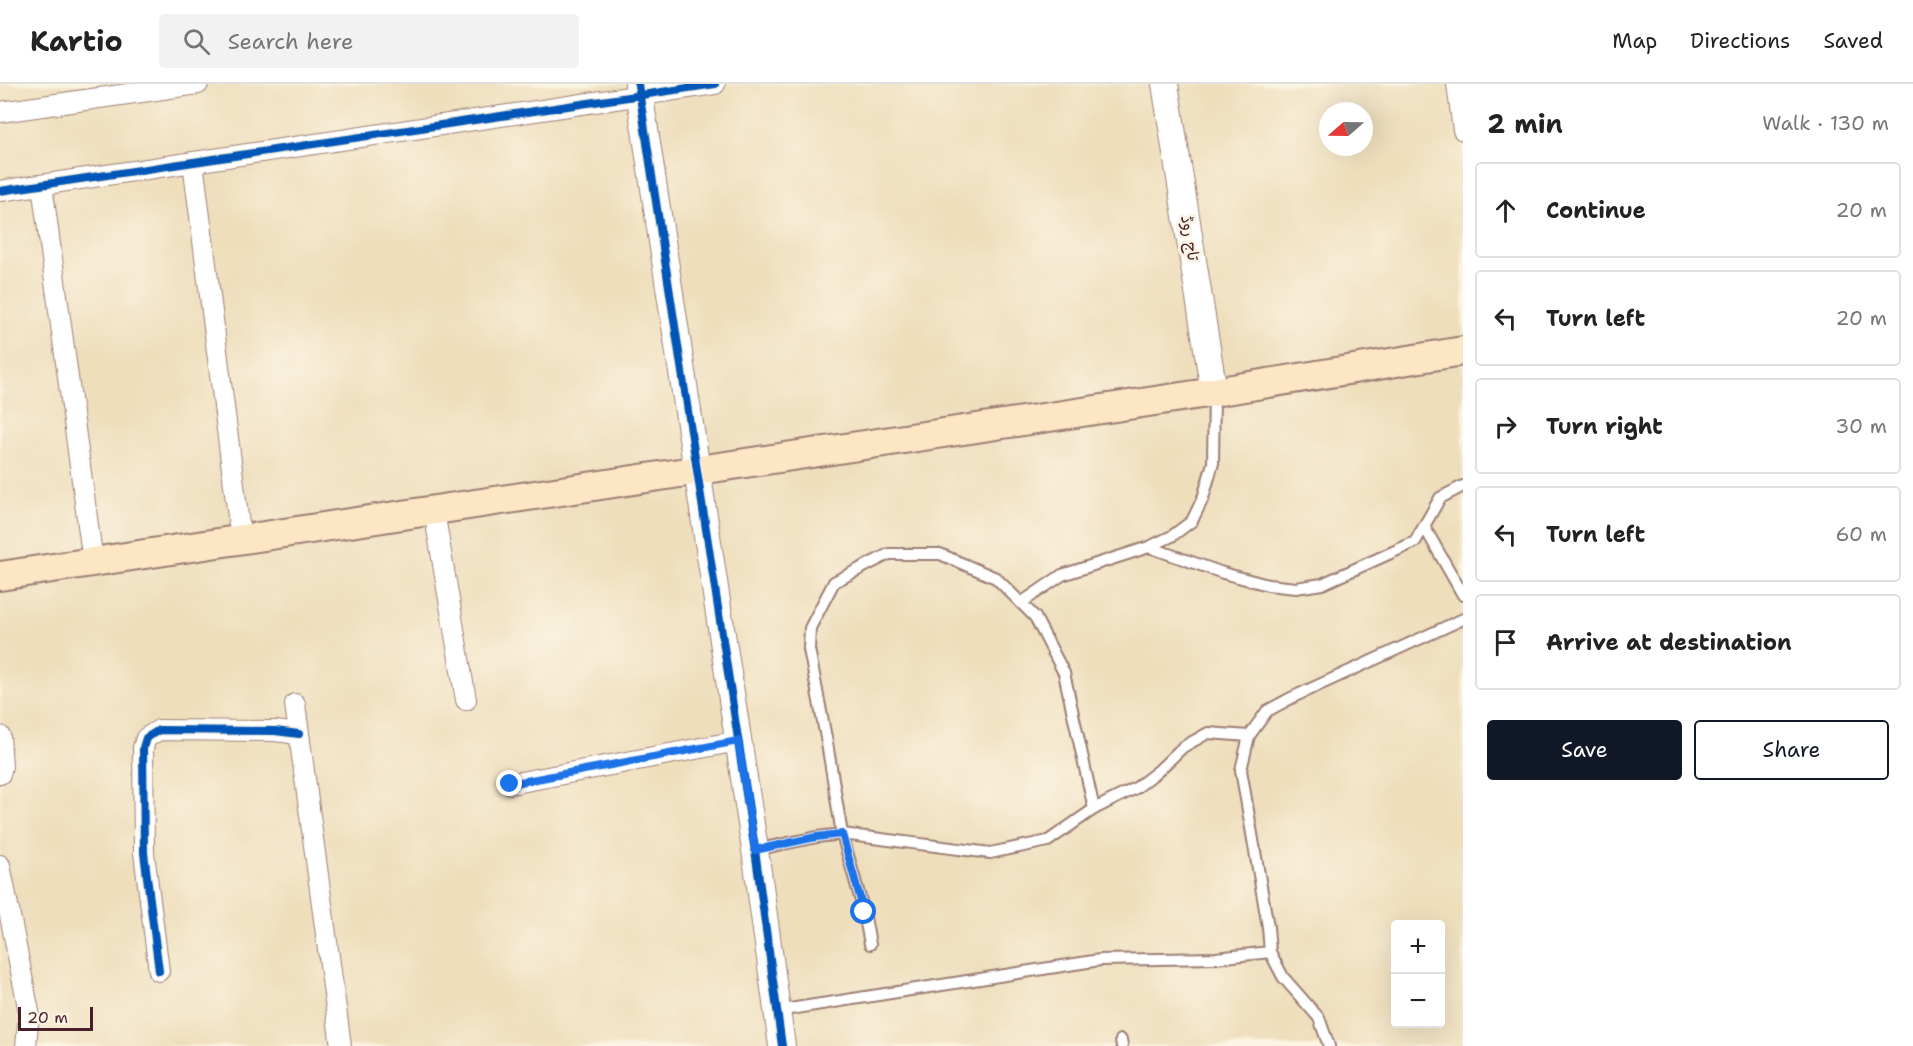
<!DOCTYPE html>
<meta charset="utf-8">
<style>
:root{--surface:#fff;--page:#f2f2f2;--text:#222;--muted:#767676;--line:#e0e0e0;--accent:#111827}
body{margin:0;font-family:"Shantell Sans","Playpen Sans Arabic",sans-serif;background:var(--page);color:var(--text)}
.controls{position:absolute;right:18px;bottom:18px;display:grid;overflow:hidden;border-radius:6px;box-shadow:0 6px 24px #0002}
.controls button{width:54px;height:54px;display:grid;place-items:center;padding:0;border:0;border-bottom:2px solid var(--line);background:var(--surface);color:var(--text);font:30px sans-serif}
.compass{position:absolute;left:1319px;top:18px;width:54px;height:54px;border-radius:50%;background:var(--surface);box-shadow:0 6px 24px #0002;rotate:250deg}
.scale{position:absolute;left:18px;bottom:15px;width:75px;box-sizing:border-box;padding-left:6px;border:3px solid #4a1f2b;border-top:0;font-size:16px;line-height:21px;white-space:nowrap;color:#4a1f2b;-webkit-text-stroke:4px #fcf5e5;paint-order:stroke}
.stop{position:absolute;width:18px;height:18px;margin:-14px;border:4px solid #1a73e8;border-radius:50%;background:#fff}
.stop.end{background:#1a73e8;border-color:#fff;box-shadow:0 2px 6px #0008}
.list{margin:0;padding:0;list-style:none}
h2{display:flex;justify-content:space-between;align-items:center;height:78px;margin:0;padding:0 24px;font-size:26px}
h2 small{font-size:20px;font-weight:400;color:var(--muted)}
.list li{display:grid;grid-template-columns:39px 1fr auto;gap:18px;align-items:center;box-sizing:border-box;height:96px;margin:0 12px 12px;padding:0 12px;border:2px solid var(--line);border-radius:6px}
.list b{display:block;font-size:22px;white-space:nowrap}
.list em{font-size:20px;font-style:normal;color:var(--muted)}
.actions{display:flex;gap:12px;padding:18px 24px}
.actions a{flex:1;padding:14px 0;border:2px solid var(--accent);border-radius:6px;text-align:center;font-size:21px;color:var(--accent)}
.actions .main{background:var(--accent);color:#fff}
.icon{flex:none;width:33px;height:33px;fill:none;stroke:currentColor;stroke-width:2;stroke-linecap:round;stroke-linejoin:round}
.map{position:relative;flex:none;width:1463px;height:962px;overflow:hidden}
header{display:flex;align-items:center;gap:36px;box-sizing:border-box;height:84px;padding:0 30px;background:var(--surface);border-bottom:2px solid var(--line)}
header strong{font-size:28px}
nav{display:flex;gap:33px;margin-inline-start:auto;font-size:21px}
.search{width:420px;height:54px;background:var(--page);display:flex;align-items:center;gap:15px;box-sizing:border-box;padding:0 21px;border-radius:6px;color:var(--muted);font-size:22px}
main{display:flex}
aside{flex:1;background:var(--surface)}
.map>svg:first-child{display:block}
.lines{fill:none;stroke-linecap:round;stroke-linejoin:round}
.service-casing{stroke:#9c7e74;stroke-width:14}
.minor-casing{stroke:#9c7e74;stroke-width:22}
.tertiary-casing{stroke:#9c7e74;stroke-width:28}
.secondary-casing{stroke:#9c7e74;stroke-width:32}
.service{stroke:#fff;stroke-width:10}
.minor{stroke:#fff;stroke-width:20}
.tertiary{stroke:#fff;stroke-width:26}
.secondary{stroke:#fce6c4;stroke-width:28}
.cycleway-casing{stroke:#fcf5e5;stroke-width:11}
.cycleway{stroke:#0057b8;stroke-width:8}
.route{stroke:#1a73e8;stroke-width:8}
.labels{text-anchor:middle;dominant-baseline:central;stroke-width:6;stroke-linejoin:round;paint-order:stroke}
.street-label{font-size:16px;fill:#4a1f2b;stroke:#fcf5e5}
</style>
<header>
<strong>Kartio</strong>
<div class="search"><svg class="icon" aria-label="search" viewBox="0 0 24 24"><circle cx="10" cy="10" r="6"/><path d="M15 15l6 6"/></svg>Search here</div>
<nav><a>Map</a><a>Directions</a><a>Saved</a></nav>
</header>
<main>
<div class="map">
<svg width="1463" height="962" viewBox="0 0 1463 962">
<rect width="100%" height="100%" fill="#fcf5e5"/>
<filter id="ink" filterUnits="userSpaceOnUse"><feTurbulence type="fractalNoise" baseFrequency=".0167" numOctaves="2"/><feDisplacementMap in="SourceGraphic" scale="12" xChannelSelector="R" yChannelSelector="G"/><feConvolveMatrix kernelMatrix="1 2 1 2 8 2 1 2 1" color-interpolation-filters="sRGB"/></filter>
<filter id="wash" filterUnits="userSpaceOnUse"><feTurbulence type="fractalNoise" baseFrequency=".008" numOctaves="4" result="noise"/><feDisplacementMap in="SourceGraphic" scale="24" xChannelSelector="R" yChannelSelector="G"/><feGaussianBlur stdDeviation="1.35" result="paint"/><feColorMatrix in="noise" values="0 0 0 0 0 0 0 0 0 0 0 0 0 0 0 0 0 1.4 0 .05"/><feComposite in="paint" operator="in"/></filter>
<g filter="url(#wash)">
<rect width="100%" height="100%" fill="#eedebc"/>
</g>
<g filter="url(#ink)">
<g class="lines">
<g class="service-casing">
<g id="service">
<path d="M1425,444l38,67"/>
<path d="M1149,463l74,26 45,12 28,3 26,-4 93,-42 25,-44 23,-12"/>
<path d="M1021,519l41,-28 87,-28 23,-11 20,-15 11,-23 10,-35 1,-71"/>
<path d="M755,766l62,-13 25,-3 148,19 58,-12 46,-32 42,-21 22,-17 25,-24 25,-14 41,3"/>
<path d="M870,860l-6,-32 -22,-78 -15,-91 -18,-94 1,-21 24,-46 55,-28h51l56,24 39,39 29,56 30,136"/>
<path d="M777,927l323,-51 116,-2 54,-6"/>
<path d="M1121,956l1,6"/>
<path d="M1329,962l-10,-28 -36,-41 -13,-25 -2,-25 -27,-157 8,-34 18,-25 26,-14 170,-78"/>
</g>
</g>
<g class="minor-casing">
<g id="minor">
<path d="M1457,0l6,46"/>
<path d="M0,28l198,-28"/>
<path d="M193,78l48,378"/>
<path d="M42,101l51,377"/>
<path d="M0,107l715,-107"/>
<path d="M434,427l32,189"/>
<path d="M295,620l46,342"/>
<path d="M0,652l2,30 -2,8"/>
<path d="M510,700l228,-43"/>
<path d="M0,781l29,147 -3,34"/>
<path d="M159,887l-15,-118 -1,-105 3,-10 13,-8 116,1 24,3"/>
</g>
</g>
<g class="tertiary-casing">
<g id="tertiary">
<path d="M638,0l117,766 27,196"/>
<path d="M1165,0l49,308"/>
</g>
</g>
<g class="secondary-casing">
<path id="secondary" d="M0,492l1214,-184 249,-41"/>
</g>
<use href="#service" class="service"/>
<use href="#minor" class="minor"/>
<use href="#tertiary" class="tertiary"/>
<use href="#secondary" class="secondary"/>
<g class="cycleway-casing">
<g id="cycleway">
<path d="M638,0l117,766 27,196"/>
<path d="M0,107l715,-107"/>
<path d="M159,887l-15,-118 -1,-105 3,-10 13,-8 116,1 24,3"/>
</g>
</g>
<use href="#cycleway" class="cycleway"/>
</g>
</g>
<g class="lines" filter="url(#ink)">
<path class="route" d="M510,700l228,-43 17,109 61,-13 26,-3 22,78"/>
</g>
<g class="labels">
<g class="street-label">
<text transform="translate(1190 154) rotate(81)">تاج روڈ</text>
</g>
</g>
</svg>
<div class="controls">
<button>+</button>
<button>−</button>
</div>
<svg class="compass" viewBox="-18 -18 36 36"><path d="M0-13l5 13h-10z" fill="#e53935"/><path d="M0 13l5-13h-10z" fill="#767676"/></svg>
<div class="scale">20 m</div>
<div class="stop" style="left:864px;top:828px"></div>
<div class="stop end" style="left:510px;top:700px"></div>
</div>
<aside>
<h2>2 min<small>Walk · 130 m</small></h2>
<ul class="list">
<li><svg class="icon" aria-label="ahead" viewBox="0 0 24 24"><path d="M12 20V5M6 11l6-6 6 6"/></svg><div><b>Continue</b></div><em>20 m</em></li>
<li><svg class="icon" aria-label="left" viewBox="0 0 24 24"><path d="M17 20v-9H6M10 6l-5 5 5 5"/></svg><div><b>Turn left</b></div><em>20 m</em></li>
<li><svg class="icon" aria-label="right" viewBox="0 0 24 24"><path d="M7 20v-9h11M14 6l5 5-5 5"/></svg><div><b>Turn right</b></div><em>30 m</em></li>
<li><svg class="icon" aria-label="left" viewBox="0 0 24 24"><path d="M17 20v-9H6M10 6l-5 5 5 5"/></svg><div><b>Turn left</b></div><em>60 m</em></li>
<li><svg class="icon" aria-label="arrive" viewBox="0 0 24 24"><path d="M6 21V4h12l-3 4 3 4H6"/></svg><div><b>Arrive at destination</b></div></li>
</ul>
<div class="actions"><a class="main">Save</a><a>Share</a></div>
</aside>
</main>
